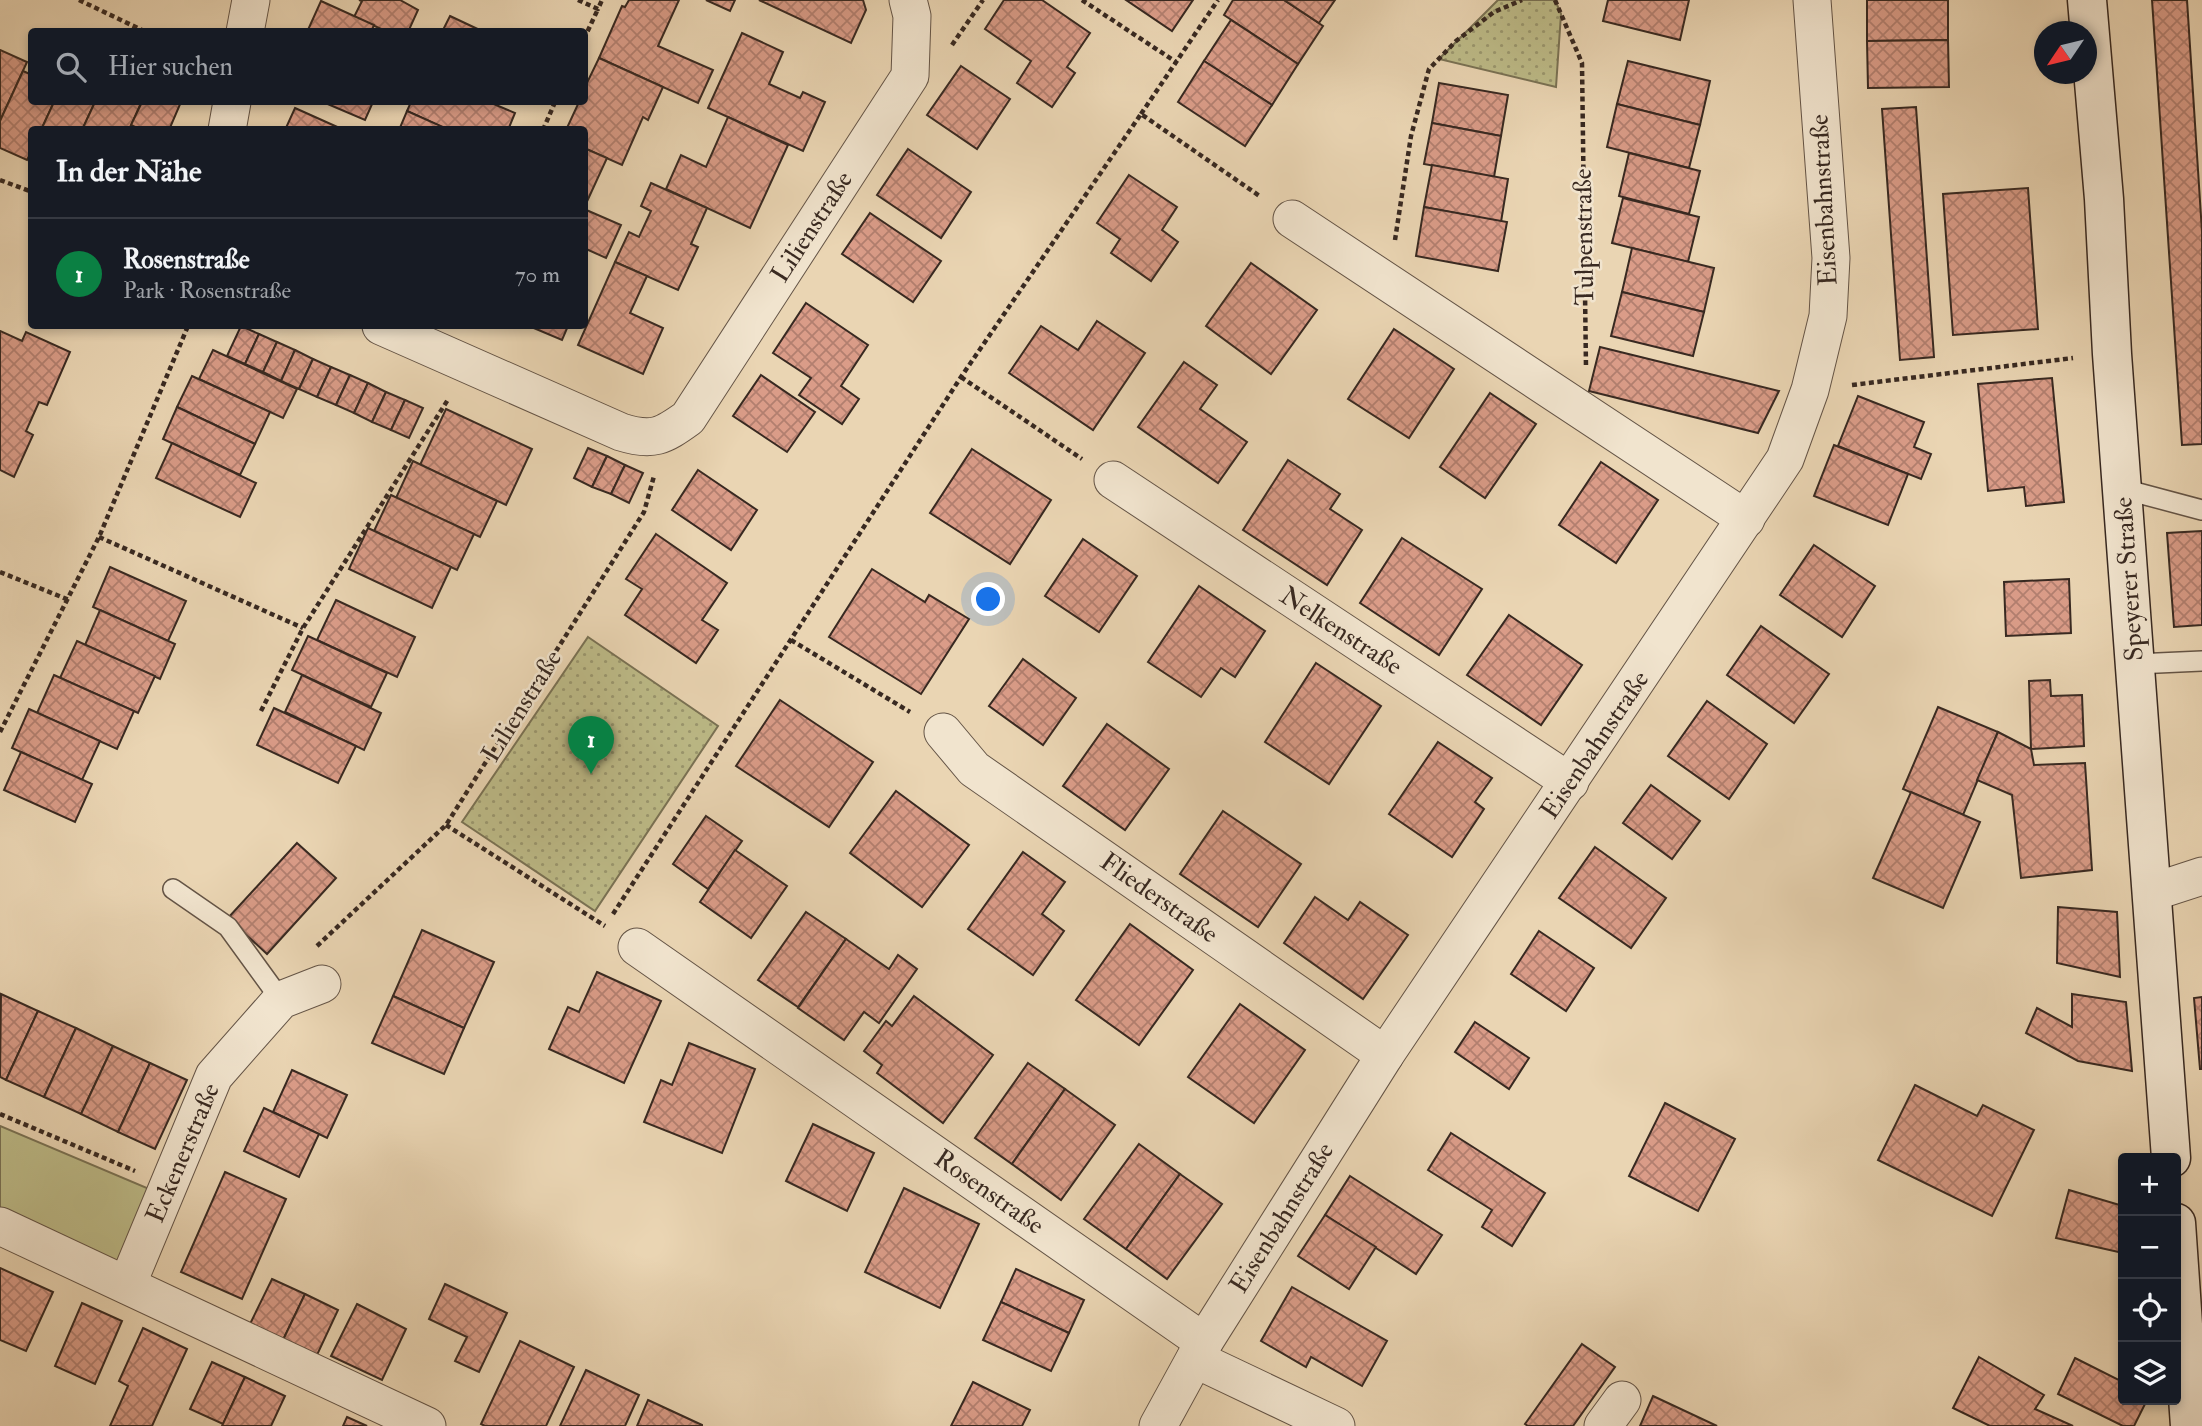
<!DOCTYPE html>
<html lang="de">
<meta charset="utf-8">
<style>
:root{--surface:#171b24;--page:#242831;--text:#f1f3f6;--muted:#9ea1a6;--line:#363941;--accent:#0b8043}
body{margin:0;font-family:"IM FELL Double Pica",serif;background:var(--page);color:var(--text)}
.controls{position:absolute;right:21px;bottom:21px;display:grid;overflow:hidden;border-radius:7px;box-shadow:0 4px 10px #0003}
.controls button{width:63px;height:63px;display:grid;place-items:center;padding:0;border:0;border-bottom:2px solid var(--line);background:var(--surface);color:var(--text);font:35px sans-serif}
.compass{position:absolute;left:2034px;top:21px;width:63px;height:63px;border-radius:50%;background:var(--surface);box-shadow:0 4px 10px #0003;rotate:235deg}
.you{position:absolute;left:989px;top:600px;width:24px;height:24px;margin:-18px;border:5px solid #fff;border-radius:50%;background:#1a73e8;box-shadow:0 0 0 10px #1a73e833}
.badge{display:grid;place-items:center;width:46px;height:46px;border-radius:50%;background:var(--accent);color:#fff;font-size:23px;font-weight:700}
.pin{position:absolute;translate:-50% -58px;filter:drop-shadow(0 2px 4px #0008)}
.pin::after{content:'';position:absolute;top:37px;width:24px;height:21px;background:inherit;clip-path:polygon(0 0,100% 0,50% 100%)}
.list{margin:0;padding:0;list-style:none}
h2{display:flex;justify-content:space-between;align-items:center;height:91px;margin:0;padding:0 28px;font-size:30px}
h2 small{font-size:23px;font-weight:400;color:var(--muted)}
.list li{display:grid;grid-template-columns:46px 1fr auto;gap:21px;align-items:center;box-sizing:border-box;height:112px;padding:0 28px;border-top:2px solid var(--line)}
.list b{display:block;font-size:26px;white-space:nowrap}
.list p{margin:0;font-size:23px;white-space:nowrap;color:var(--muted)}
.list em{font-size:23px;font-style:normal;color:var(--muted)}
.icon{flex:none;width:38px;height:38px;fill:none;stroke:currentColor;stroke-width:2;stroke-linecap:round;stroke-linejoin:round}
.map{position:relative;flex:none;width:2202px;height:1426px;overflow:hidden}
.search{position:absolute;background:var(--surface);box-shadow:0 4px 10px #0003;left:28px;top:28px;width:560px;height:77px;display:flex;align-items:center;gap:18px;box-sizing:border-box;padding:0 24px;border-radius:7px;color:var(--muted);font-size:26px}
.panel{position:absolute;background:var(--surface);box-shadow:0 4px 10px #0003;left:28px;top:126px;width:560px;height:203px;border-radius:7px}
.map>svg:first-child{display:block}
.grass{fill:#bdbb88;stroke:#7a7254;stroke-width:2}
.park{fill:url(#park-dots);stroke:#7a7254;stroke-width:2}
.building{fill:url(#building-cross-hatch);stroke:#382921;stroke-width:2}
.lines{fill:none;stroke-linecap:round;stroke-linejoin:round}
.lane-casing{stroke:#645446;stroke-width:22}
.street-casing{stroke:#645446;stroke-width:39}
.secondary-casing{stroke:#382921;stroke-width:41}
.path{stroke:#382921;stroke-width:4.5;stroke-dasharray:5 3.5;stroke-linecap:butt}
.lane{stroke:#f1e4ce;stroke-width:19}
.street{stroke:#f1e4ce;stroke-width:37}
.secondary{stroke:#f1e4ce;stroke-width:38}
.labels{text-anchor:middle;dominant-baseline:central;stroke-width:5;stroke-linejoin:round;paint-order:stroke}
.street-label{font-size:26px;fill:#382921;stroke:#f1e4ce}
</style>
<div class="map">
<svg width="2202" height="1426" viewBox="0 0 2202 1426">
<defs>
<pattern id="park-dots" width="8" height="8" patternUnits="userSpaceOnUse" patternTransform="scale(1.75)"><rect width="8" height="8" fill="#bdbb88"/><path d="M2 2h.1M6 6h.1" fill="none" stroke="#9b986f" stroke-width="1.8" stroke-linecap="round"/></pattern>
<pattern id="building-cross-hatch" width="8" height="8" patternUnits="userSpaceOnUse" patternTransform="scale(1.75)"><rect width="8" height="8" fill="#da9c88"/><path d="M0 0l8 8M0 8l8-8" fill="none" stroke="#b27f6f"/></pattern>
</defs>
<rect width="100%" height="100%" fill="#ead5b3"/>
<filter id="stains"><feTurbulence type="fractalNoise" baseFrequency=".00286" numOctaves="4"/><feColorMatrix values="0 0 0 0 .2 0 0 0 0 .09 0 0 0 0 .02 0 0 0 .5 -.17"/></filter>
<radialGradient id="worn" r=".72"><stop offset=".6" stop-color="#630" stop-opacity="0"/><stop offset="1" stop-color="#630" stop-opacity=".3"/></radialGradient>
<path class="grass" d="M0,1126l154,65 -32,82 -122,-58z"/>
<g class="park">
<path d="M1498,0h57l6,14 -5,73 -117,-28z"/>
<path d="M588,637l130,89 -123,185 -133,-89z"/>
</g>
<g class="building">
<path d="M359,0h41l18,10 -10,22h-20l-34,-15 8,-16z"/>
<path d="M629,0h50l-21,46 55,24 -15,33 -99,-45 23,-52 3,1z"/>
<path d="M706,0h29l-5,11z"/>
<path d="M759,0h104l3,10 -15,33z"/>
<path d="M1004,0h38l48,33 -23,34 8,6 -23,34 -35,-24 14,-22 -46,-32z"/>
<path d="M1126,0h67l-21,31z"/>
<path d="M1233,0h51l39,26 -25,38 -74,-49z"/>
<path d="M1284,0h51l-16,23z"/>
<path d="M1608,0h81l-9,40 -77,-19z"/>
<path d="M1867,0h81v40l-81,1z"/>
<path d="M2152,0h35l15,232v212l-20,1z"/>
<path d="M321,1l53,24 -3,7h-64z"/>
<path d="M450,16l34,16h-42z"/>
<path d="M1231,20l67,44 -26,41 -68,-44z"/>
<path d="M742,33l41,19 -14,32 31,14 3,-6 22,10 -22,49 -95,-43z"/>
<path d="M1948,40l1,47 -81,1 -1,-47z"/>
<path d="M0,50l27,12 -27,59z"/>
<path d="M599,58l64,29 -15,33 -5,-3 -21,48 -38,-17v-18h-18l13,-28h5v-13z"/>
<path d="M1204,61l68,44 -27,41 -67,-44z"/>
<path d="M1628,61l82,20 -10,44 -83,-21z"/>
<path d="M961,66l49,33 -33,50 -50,-34z"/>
<path d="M23,71l9,4v27h22l-13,28h-9v20l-5,10 -27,-12v-27z"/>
<path d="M1439,83l69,12 -7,41 -69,-13z"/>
<path d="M54,102h41l-13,28h-41z"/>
<path d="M95,102h42l4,1 -12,27h-47z"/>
<path d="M142,102h39l-12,28h-28l-10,-5z"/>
<path d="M323,102h50l-8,18z"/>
<path d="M411,102h78l26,11 -7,17h-60l-41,-19z"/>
<path d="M1617,104l83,21 -11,43 -82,-21z"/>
<path d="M1916,107l18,250 -34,3 -18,-251z"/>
<path d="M295,108l49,22h-59z"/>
<path d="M407,111l36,16 -1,3h-43z"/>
<path d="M728,117l60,28 -38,83 -84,-39 15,-34 25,12z"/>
<path d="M1432,123l69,13 -7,41 -70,-13z"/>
<path d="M584,148l23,10 -23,50z"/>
<path d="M908,149l63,43 -30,46 -64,-43z"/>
<path d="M1629,153l71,18 -11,43 -70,-18z"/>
<path d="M1432,165l76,14 -7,43 -77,-15z"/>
<path d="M1129,175l48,32 -15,23 16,12 -27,39 -40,-28 9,-14 -23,-16z"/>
<path d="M651,183l56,25 -16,36 7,3 -20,43 -63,-28 14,-30 10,5 12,-26 -10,-5z"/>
<path d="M2028,188l10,141 -85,6 -10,-141z"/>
<path d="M1623,198l76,19 -11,45 -76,-19z"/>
<path d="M1424,207l83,15 -9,49 -82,-15z"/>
<path d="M584,209l37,16 -15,33 -22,-10z"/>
<path d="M870,213l71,48 -28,41 -71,-48z"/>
<path d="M1632,248l82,20 -10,44 -82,-20z"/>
<path d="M615,262l32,14 -17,37 33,15 -20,46 -65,-29z"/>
<path d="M1251,263l66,47 -46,64 -65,-48z"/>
<path d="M1622,292l82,20 -11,44 -82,-20z"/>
<path d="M806,303l62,42 -27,41 18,13 -17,25 -43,-29 12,-17 -38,-25z"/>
<path d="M1097,321l48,32 -52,77 -84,-57 32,-47 37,24z"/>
<path d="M241,326l18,8 -14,30 -18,-8z"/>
<path d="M529,326h39l-6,14z"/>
<path d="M1394,329l60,40 -45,69 -61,-39z"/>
<path d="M0,331l22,10 4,-9 44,20 -23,53 -8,-3 -13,29 7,4 -19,42 -14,-7z"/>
<path d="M259,334l18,8 -14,30 -18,-8z"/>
<path d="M277,342l18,8 -14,31 -18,-9z"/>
<path d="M1600,347l179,44 -21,42 -169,-42z"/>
<path d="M213,350l84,39 -14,29 -84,-39z"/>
<path d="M295,350l18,9 -14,30 -18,-8z"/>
<path d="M313,359l18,8 -14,30 -18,-8z"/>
<path d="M1184,362l33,23 -17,24 47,33 -29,41 -80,-56z"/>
<path d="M331,367l19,8 -14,30 -19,-8z"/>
<path d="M350,375l18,8 -14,30 -18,-8z"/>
<path d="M761,375l54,37 -28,40 -54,-36z"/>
<path d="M192,376l78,36 -15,32 -78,-37z"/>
<path d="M2052,378l12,124 -38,4 -2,-19 -36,4 -10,-107z"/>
<path d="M368,383l18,9 -14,30 -18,-9z"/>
<path d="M386,392l19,8 -14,30 -19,-8z"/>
<path d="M1490,393l46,31 -51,74 -45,-31z"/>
<path d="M1858,396l66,26 -10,25 17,7 -10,25 -83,-33z"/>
<path d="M405,400l18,8 -14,30 -18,-8z"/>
<path d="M177,407l78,37 -15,31 -77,-36z"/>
<path d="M446,409l86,40 -26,56 -86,-40z"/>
<path d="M172,443l84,40 -16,34 -84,-39z"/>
<path d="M1834,445l74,29 -20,51 -74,-29z"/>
<path d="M588,448l19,8 -15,31 -18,-9z"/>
<path d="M972,449l79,51 -41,64 -80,-51z"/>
<path d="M607,456l18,9 -14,29 -19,-7z"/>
<path d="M1288,460l52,34 -10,15 32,21 -35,55 -84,-55z"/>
<path d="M413,461l84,40 -17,36 -84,-39z"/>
<path d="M1601,462l57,38 -42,63 -57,-38z"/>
<path d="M625,465l18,8 -14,30 -18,-9z"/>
<path d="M698,470l59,40 -26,40 -59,-40z"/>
<path d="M391,495l83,39 -17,36 -83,-39z"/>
<path d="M368,528l83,39 -19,41 -83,-39z"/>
<path d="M2202,531v94l-28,2 -7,-94z"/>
<path d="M656,534l71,49 -25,37 16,10 -22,33 -71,-48 17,-26 -16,-10z"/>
<path d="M1402,538l80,51 -43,66 -79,-52z"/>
<path d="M1083,539l54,37 -38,56 -54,-36z"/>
<path d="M1814,545l61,41 -33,51 -62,-42z"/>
<path d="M110,567l76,34 -18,40 -75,-34z"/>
<path d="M872,569l53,33 4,-7 40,24 -48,75 -92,-57z"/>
<path d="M2069,579l2,54 -65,3 -2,-54z"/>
<path d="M1199,586l66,45 -30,46 -14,-9 -20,29 -53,-35z"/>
<path d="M336,600l79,37 -18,40 -80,-37z"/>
<path d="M100,610l75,34 -15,35 -75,-34z"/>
<path d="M1509,615l73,50 -41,60 -74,-50z"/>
<path d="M1761,626l68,48 -35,49 -67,-48z"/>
<path d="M308,636l79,37 -16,34 -79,-37z"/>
<path d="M77,641l78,35 -17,37 -78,-35z"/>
<path d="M1023,659l53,39 -33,47 -54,-39z"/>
<path d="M1316,663l65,43 -52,78 -64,-42z"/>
<path d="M54,675l80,36 -17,38 -80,-36z"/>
<path d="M302,675l79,38 -17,37 -79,-38z"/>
<path d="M2050,680l1,16 31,-1 2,51 -53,3 -2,-68z"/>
<path d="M780,700l93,62 -44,65 -93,-61z"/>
<path d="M1707,701l60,43 -38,55 -61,-43z"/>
<path d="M1938,707l60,25 -35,83 -60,-26z"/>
<path d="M274,708l82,38 -18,37 -81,-38z"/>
<path d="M29,709l71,32 -18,39 -70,-32z"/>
<path d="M1107,724l62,45 -44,61 -62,-44z"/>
<path d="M1998,732l33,17 3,16 51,-2 7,107 -71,8 -9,-83 -35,-15z"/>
<path d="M1438,742l54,36 -17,24 9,7 -32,48 -63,-43z"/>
<path d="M21,752l71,32 -17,38 -71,-32z"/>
<path d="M1651,785l49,36 -28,38 -49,-36z"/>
<path d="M896,791l73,54 -47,62 -72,-54z"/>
<path d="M1911,792l69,30 -37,86 -70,-30z"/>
<path d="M1223,811l78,53 -43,63 -78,-53z"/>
<path d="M706,816l36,25 -34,48 -35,-25z"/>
<path d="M297,843l39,35 -69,76 -39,-36z"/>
<path d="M1595,847l71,51 -35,50 -72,-50z"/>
<path d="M735,850l52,36 -36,52 -51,-36z"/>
<path d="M1023,852l42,30 -23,32 22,17 -31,44 -65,-46z"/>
<path d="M1315,897l33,23 12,-18 48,33 -45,64 -79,-56z"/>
<path d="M2058,907l59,5 3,65 -63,-14z"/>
<path d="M806,912l40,27 -48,68 -40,-27z"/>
<path d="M1130,924l63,46 -54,75 -63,-45z"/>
<path d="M422,930l72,32 -30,66 -71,-32z"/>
<path d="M1539,931l55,37 -28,43 -55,-37z"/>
<path d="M846,939l43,30 9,-14 19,14 -38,54 -15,-11 -20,28 -46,-32z"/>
<path d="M597,972l64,29 -37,82 -75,-34 19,-42 11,5z"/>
<path d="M1,994l37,17 -32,69 -6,-3z"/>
<path d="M2072,994l54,8 6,69 -54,-10 -52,-28 11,-25 35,19z"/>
<path d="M393,996l71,32 -20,46 -72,-31z"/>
<path d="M914,996l79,59 -50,68 -66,-50 5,-8 -18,-14 22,-30 6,5z"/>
<path d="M2202,997v72h-2l-6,-71z"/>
<path d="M1240,1004l65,46 -51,73 -66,-46z"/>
<path d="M38,1011l38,17 -32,69 -38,-17z"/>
<path d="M1475,1022l54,36 -20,31 -54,-37z"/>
<path d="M76,1028l37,18 -32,68 -37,-17z"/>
<path d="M689,1043l66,26 -33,84 -78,-31 17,-42 11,5z"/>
<path d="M113,1046l37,17 -32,69 -37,-18z"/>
<path d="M150,1063l37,17 -32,69 -37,-17z"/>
<path d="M1028,1063l37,26 -53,75 -37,-26z"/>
<path d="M292,1070l55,25 -20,43 -54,-26z"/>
<path d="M1915,1085l62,31 6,-11 51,25 -42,86 -114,-56z"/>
<path d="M1065,1089l50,36 -54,75 -49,-36z"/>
<path d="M1665,1103l70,36 -37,72 -69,-35z"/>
<path d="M264,1108l55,26 -20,43 -55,-26z"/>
<path d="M813,1124l61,29 -27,58 -61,-30z"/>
<path d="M1451,1133l94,60 -33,53 -30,-19 10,-17 -64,-40z"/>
<path d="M1139,1144l41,30 -54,75 -42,-30z"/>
<path d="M225,1172l61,27 -44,100 -61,-27z"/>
<path d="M1180,1174l42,30 -55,75 -41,-30z"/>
<path d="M1350,1176l92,59 -26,39 -91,-59z"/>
<path d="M904,1188l75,36 -39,84 -75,-36z"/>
<path d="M2069,1190l54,16v47l-67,-15z"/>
<path d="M1325,1215l51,32 -27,42 -51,-33z"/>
<path d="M0,1268l53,24 -27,59 -26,-11z"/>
<path d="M1016,1269l68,31 -15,33 -68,-31z"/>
<path d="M272,1279l33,15 -22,46 -33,-16z"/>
<path d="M445,1284l62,29 -28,59 -24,-11 12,-24 -38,-18z"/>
<path d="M1292,1287l95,54 -25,45 -51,-29 -5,10 -45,-26z"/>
<path d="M305,1294l33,16 -21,45 -34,-15z"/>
<path d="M1001,1302l68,31 -18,38 -68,-31z"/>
<path d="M82,1303l40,18 -27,63 -40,-18z"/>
<path d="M357,1304l49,25 -24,51 -51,-24z"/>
<path d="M143,1328l44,21 -35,77h-42l18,-40 -9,-5z"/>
<path d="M520,1341l54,26 -28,59h-61l-4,-2z"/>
<path d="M1582,1344l33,23 -42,59h-45l-3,-2z"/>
<path d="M1979,1357l65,38 -9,14 38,17h-83l-37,-18z"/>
<path d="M2075,1358l48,24v18h24l-13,26h-11l-65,-32z"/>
<path d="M212,1362l33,15 -22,47 -33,-15z"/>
<path d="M586,1370l53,25 -14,31h-65z"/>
<path d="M245,1377l40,19 -14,30h-49z"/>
<path d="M973,1382l57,28 -8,16h-71z"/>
<path d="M1653,1396l64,30h-77z"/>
<path d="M648,1400l54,25v1h-65z"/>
<path d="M347,1417l20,9h-24z"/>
</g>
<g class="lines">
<g class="lane-casing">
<g id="lane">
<path d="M2123,489l79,21"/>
<path d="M2136,664l66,-3"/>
<path d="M173,889l55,38 53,73"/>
</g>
</g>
<g class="street-casing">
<g id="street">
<path d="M245,32l6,-32"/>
<path d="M227,130l5,-28"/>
<path d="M1292,219l454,300"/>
<path d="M381,326l240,106c32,10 42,4 67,-14l222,-342 2,-60 -4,-16"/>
<path d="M1113,480l457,302"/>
<path d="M943,732l31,37 411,286"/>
<path d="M2153,892l49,-16"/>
<path d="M637,947l567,395"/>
<path d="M0,1226l427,200"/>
<path d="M127,1285l87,-209 67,-76 41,-16"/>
<path d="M1195,1359l141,67"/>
<path d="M1158,1426l46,-84 181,-287 400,-596 25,-69 18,-74 3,-58 -19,-258"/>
<path d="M1603,1426l19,-26"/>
</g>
</g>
<g class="secondary-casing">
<g id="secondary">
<path d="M2087,0l17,199 8,155 59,804"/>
<path d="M2176,1223l14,203"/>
</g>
</g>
<g class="path">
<path d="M79,0l67,32"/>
<path d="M578,0l20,9 4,-9"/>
<path d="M1082,0l94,62"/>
<path d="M1555,0l27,63 4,305"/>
<path d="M584,39l14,-30"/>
<path d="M952,45l31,-45"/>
<path d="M1141,114l77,-114"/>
<path d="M543,130l12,-28"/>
<path d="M0,180l32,12"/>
<path d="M1395,240l16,-104 18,-67 27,-28 38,-29 28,-12"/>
<path d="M961,377l121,82"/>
<path d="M1852,385l221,-27"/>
<path d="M99,537l204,91"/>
<path d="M0,572l69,28"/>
<path d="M791,640l119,72"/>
<path d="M261,711l42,-83 146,-230"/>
<path d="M0,732l99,-195 89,-211"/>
<path d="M446,825l159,101"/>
<path d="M613,914l348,-537 180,-263 120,83"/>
<path d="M317,946l129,-121 198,-313 10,-36"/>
<path d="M0,1114l135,57"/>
</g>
<use href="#lane" class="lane"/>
<use href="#street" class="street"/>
<use href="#secondary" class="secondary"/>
</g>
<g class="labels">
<g class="street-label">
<text transform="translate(1824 200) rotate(-93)">Eisenbahnstraße</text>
<text transform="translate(812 227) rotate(-57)">Lilienstraße</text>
<text transform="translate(1584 237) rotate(-91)">Tulpenstraße</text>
<text transform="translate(2129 579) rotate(-94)">Speyerer Straße</text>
<text transform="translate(1341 631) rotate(33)">Nelkenstraße</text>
<text transform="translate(522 706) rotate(-58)">Lilienstraße</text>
<text transform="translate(1595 745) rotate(-56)">Eisenbahnstraße</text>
<text transform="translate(1159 898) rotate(35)">Fliederstraße</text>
<text transform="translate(183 1153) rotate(-67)">Eckenerstraße</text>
<text transform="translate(989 1192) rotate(35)">Rosenstraße</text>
<text transform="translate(1282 1218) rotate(-58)">Eisenbahnstraße</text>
</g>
</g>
<rect width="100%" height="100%" filter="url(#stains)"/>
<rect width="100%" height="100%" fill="url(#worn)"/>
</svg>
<div class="controls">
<button>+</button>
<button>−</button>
<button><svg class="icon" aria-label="locate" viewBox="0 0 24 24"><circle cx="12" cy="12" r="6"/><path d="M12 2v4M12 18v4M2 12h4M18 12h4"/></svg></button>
<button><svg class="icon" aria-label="layers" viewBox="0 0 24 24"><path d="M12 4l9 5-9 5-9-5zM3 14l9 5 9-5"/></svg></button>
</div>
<svg class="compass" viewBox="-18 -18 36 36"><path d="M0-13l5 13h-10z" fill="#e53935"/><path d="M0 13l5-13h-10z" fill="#9ea1a6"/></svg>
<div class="you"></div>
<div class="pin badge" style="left:591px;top:774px">1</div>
<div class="search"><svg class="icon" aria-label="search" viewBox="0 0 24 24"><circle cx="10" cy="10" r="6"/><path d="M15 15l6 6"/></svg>Hier suchen</div>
<section class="panel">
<h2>In der Nähe<small></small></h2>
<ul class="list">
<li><span class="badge">1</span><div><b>Rosenstraße</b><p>Park · Rosenstraße</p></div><em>70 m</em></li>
</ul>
</section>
</div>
